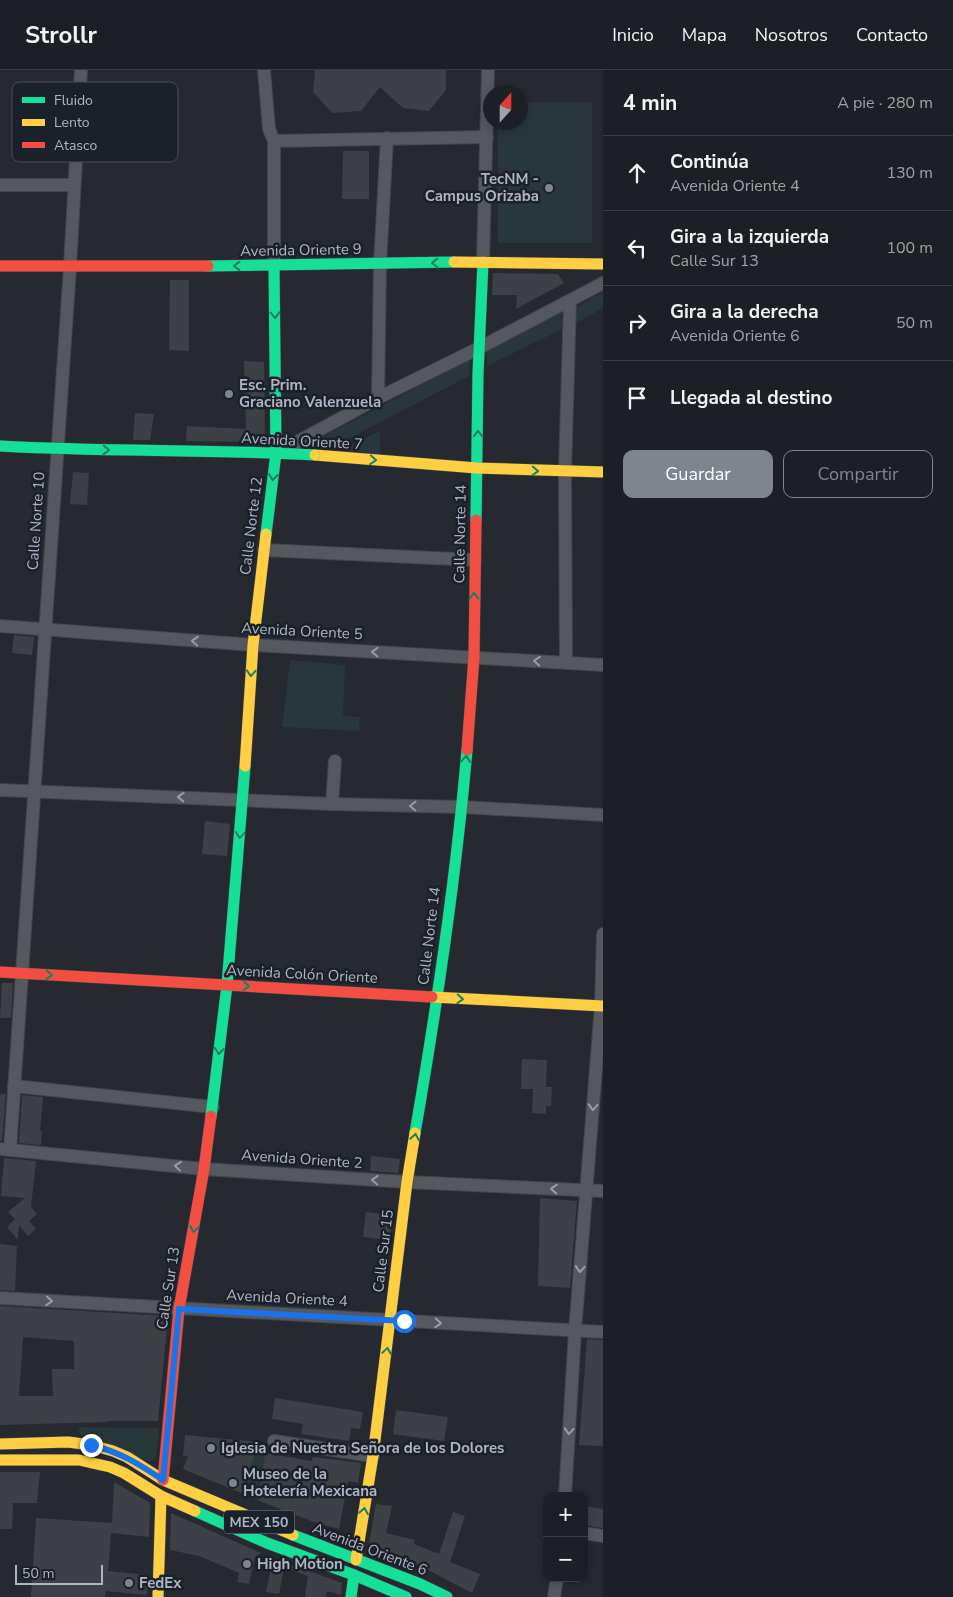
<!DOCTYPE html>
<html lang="es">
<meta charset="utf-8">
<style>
:root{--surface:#1c2024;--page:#292d31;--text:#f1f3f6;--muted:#a0a3a6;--line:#3a3e41;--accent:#7f858f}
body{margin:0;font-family:"Nunito Sans",sans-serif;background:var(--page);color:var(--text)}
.controls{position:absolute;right:15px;bottom:15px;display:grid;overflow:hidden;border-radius:10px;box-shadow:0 2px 8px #0003}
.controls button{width:45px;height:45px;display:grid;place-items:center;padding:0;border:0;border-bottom:1px solid var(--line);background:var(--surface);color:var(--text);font:25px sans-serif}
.compass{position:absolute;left:483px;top:15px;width:45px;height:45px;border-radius:50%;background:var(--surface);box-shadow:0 2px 8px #0003;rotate:21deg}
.scale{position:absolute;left:15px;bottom:12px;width:88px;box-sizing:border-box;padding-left:5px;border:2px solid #afb6c2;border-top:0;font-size:14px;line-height:18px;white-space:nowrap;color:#afb6c2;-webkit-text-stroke:4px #1a212a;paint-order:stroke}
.stop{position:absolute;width:15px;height:15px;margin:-11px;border:4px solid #1a73e8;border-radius:50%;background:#fff}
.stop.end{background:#1a73e8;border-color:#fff;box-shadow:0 1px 5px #0008}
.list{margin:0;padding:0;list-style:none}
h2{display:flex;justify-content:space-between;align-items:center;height:65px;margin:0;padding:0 20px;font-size:21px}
h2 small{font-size:16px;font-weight:400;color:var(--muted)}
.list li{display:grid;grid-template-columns:32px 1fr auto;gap:15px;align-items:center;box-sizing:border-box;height:75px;padding:0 20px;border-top:1px solid var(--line)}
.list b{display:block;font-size:19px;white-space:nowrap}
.list p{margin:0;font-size:16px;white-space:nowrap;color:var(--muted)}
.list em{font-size:16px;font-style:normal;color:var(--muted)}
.actions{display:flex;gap:10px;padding:15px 20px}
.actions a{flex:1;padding:11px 0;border:1px solid var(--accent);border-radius:10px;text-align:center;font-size:18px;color:var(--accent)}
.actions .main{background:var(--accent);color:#fff}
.icon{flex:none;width:28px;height:28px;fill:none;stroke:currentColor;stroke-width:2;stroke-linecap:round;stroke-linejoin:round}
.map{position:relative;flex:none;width:603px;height:1527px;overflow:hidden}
header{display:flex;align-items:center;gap:30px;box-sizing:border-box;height:70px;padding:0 25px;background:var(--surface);border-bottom:1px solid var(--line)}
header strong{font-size:24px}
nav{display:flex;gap:28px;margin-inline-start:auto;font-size:18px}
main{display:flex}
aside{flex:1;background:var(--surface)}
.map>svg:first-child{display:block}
.green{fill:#283739}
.building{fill:#3d4045;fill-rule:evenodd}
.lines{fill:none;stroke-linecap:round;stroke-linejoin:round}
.street-casing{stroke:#424549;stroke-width:14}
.fast-casing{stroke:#43474d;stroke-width:12}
.slow-casing{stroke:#43474d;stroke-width:12}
.jam-casing{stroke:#43474d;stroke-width:12}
.street{stroke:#55585f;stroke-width:12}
.fast{stroke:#16e098;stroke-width:11}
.slow{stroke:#ffcf43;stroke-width:11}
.jam{stroke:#f24e42;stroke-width:11}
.oneway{stroke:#188061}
.oneway2{stroke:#989ea9}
.route{stroke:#1a73e8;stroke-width:6}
.poi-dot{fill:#7f858f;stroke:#1a212a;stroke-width:2}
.labels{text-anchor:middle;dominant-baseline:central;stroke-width:5;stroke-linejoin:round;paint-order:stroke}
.shield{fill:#1a212a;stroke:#828994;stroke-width:1}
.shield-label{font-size:14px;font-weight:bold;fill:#afb6c2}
.poi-label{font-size:15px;font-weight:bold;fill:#afb6c2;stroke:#1a212a;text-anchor:start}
.street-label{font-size:15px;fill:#afb6c2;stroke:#1a212a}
.key{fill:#1a212a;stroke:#474e58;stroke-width:1}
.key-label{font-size:14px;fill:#afb6c2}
</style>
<header>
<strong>Strollr</strong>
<nav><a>Inicio</a><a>Mapa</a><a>Nosotros</a><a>Contacto</a></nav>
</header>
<main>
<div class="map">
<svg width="603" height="1527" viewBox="0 0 603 1527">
<rect width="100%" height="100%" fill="#262a30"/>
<g class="green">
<path d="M521,32h71v141h-94v-120l22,-1z"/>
<path d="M603,222v16l-27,15 -1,-15z"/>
<path d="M561,243l1,16 -75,37v-17z"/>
<path d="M470,289l-1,17 -142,74 -23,-3z"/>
<path d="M380,361v25l-44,-3z"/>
<path d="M290,590l55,5 -2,51 17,1 -1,14 -77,-4z"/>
<path d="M78,1357l81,1 -3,30 -6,4 -70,-27z"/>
<path d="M251,1384l14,1 -6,46 -18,-8 6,-18z"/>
</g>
<g class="building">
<path d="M315,0h131v20l-17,21 -26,-3 -23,-21 -19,24 -29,2 -19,-21z"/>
<path d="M343,81h26v48h-27z"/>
<path d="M493,203l65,1 6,9 -48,26 1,-14h-25z"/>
<path d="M170,210h19v71l-20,-1z"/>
<path d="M244,291l20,1 1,80 -79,-1 1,-15 59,3z"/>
<path d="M135,343l19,1 -4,26h-17z"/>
<path d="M73,402l16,1 -2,32 -17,-1z"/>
<path d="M14,565l20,2 -2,18 -20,-2z"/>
<path d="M205,751l25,3 -3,32 -25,-2z"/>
<path d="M2,913h11l-2,35h-11z"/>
<path d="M522,989l25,1 -1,27h6l-1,19h-5v8l-14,-1 1,-24h-12z"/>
<path d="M0,1024h6l-4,47h-2z"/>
<path d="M22,1025l21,2 -3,34h2l-1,14 -22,-2z"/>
<path d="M371,1086l29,3 -2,14 -28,-2z"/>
<path d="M4,1088l32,3 -5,46 6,7 -8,7 7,8 -8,7 -9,-11 -1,15 -11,-13 8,-8 -7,-7 17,-14 -24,-2z"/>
<path d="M540,1128l37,3 -7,87 -32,-2z"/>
<path d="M366,1142l26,3 -2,25 -27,-3z"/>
<path d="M0,1174l17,2 -2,45 -15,-1z"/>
<path d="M0,1236l168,10 -10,105h-51v1l-107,3zM23,1267l51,4v28h-22l1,27h-34z"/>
<path d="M587,1269l16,1v106l-24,-1z"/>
<path d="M275,1328l88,14 -3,17 -9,-1 -2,13 -48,-7 2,-10 -31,-5z"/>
<path d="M396,1340l52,7 -4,24 -51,-7z"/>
<path d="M185,1365l74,7 -18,51 -58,-24 5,-13h-5z"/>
<path d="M265,1383l47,8 1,-4 48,6 -3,20 -10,-2 -9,48 -25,-7 -55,-21z"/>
<path d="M0,1402h40l-3,31h-24l-1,26h-12z"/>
<path d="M114,1412l36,21 -1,34 -38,-4 -3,38 40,4 -1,20 -41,-4 -1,6h-74l5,-79 76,5z"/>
<path d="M376,1434l16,2 -6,27 29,7 -1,4 25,10 14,-42 12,4 -15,46 30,12 -8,19 -63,-33 -40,-16z"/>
<path d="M584,1436l19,3v19l-19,-3z"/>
<path d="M171,1443l90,40 -6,4 -6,27 -12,-2 2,-9 -40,-17 -29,-6z"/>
<path d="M273,1488l69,25 -1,12 -14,-4 -1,6h-21l3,-21 -24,-8 -5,26 -13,-2z"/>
</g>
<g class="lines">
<g class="street-casing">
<g id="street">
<path d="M264,0l5,59 5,12v125"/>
<path d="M274,71l213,-4"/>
<path d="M0,115h74"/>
<path d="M483,192l5,-192"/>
<path d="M378,328l2,-134 7,-126"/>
<path d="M277,383l101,-55 101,-50 124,-65"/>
<path d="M264,480l211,10"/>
<path d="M0,556l253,19 350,20"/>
<path d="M566,593l-1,-191 5,-171"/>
<path d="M0,720l332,14 130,3 141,8"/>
<path d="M332,734l3,-43"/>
<path d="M14,1016l199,21"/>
<path d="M0,1079l204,20 203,13 196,9"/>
<path d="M10,1080l60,-883 11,-197"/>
<path d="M0,1228l603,34"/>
<path d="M274,1371l99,15"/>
<path d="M565,1426l10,-165 26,-325 2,-72"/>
<path d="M584,1463l19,3"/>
<path d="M554,1527l3,-19"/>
</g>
</g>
<g class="fast-casing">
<g id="fast">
<path d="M208,196l246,-4"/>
<path d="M0,376c105,6 210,3 315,9"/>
<path d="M476,450l2,-146 5,-112"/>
<path d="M266,464l10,-81 -2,-187"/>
<path d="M211,1046l16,-131 18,-219"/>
<path d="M415,1063c22,-127 41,-255 52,-383"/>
<path d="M195,1441l72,32 87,32 52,22"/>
<path d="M293,1465l127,49 27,13"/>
<path d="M351,1527l3,-22"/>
</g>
</g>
<g class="slow-casing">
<g id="slow">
<path d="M454,192l149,2"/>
<path d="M315,385l162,13 126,4"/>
<path d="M245,696l8,-121 13,-111"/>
<path d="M432,927l171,9"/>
<path d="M0,1374l68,-2 23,3 22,6 14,6 36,23 130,55"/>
<path d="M0,1390h79l31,7 14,6 37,23 34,15"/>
<path d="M356,1490l17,-104 34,-274 8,-49"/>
<path d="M158,1527l3,-101"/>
</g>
</g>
<g class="jam-casing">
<g id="jam">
<path d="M0,196h208"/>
<path d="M467,680l7,-93 2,-137"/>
<path d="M0,902l432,25"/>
<path d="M163,1410l16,-171 25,-140 7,-53"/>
</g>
</g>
<use href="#street" class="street"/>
<use href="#fast" class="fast"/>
<use href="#slow" class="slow"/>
<use href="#jam" class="jam"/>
</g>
<defs><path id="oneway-chevron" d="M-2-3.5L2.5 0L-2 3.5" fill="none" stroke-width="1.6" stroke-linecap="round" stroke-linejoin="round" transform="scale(1.25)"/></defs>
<g class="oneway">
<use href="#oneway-chevron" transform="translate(435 193) rotate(179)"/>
<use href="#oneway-chevron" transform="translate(237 196) rotate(180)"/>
<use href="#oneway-chevron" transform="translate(275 245) rotate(89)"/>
<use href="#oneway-chevron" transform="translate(478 364) rotate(-90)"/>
<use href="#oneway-chevron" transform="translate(106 380) rotate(1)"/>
<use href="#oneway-chevron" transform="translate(373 390) rotate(5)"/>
<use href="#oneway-chevron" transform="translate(535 401) rotate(2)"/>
<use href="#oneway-chevron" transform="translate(273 407) rotate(97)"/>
<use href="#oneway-chevron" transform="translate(474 526) rotate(-90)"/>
<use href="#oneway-chevron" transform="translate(251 603) rotate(94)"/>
<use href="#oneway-chevron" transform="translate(466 689) rotate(-85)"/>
<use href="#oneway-chevron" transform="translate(240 765) rotate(95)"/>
<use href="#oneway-chevron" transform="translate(49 905) rotate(3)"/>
<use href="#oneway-chevron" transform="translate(246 916) rotate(3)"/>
<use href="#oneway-chevron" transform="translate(460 929) rotate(3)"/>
<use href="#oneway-chevron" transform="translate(219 981) rotate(97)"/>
<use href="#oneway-chevron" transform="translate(415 1067) rotate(-80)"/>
<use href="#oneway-chevron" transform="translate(194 1159) rotate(100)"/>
<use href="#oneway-chevron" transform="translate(387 1281) rotate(-82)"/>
<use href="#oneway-chevron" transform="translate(364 1441) rotate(-81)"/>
</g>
<g class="oneway2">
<use href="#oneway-chevron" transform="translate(195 571) rotate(-176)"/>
<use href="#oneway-chevron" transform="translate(375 582) rotate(-177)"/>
<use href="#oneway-chevron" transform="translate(537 591) rotate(-176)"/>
<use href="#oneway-chevron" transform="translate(181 727) rotate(-178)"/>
<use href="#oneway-chevron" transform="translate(413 736) rotate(-179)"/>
<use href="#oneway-chevron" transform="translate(593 1037) rotate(94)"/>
<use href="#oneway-chevron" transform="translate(178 1096) rotate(-174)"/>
<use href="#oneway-chevron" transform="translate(375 1110) rotate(-176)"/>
<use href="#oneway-chevron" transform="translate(554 1119) rotate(-177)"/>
<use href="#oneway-chevron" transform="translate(580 1199) rotate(95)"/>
<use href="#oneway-chevron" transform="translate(49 1231) rotate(4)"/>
<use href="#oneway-chevron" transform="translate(438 1253) rotate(3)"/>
<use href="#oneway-chevron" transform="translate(569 1361) rotate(94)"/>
</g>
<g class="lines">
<path class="route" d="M91,1375c29,7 48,19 72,35l16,-171 225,12"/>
</g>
<g class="poi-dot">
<circle cx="549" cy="118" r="5"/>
<circle cx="229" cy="324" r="5"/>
<circle cx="211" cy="1378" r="5"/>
<circle cx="233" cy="1413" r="5"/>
<circle cx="247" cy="1494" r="5"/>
<circle cx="129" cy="1513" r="5"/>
</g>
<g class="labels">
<rect class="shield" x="224" y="1440.5" width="70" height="23" rx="4"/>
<g class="shield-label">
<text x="259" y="1452">MEX 150</text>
</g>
<g class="poi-label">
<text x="539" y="109" text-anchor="end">TecNM -<tspan x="539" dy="17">Campus Orizaba</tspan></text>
<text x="239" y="315">Esc. Prim.<tspan x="239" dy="17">Graciano Valenzuela</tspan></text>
<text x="221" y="1378">Iglesia de Nuestra Señora de los Dolores</text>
<text x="243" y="1404">Museo de la<tspan x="243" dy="17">Hotelería Mexicana</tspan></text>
<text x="257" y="1494">High Motion</text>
<text x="139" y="1513">FedEx</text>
</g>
<g class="street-label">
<text transform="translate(301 180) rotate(-1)">Avenida Oriente 9</text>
<text transform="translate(302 371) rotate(3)">Avenida Oriente 7</text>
<text transform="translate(36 451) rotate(-86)">Calle Norte 10</text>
<text transform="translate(251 456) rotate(-83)">Calle Norte 12</text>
<text transform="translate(460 464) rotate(-89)">Calle Norte 14</text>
<text transform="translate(302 561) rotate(3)">Avenida Oriente 5</text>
<text transform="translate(429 866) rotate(-83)">Calle Norte 14</text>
<text transform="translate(302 904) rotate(3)">Avenida Colón Oriente</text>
<text transform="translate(302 1089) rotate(4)">Avenida Oriente 2</text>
<text transform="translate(383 1181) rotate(-83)">Calle Sur 15</text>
<text transform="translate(168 1218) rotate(-81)">Calle Sur 13</text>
<text transform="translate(287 1228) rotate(3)">Avenida Oriente 4</text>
<text transform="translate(370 1479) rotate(21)">Avenida Oriente 6</text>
</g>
</g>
<rect x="12" y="12" width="166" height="80" rx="8" class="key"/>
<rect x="22" y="27" width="23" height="6" fill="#16e098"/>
<rect x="22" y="49" width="23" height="7" fill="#ffcf43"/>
<rect x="22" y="72" width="23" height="6" fill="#f24e42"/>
<g class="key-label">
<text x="54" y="35">Fluido</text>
<text x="54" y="57">Lento</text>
<text x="54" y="80">Atasco</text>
</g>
</svg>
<div class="controls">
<button>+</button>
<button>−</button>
</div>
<svg class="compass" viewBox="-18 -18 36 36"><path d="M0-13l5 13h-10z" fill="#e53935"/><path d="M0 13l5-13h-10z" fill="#a0a3a6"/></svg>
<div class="scale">50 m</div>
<div class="stop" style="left:404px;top:1251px"></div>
<div class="stop end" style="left:91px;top:1375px"></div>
</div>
<aside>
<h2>4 min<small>A pie · 280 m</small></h2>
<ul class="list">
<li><svg class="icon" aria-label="ahead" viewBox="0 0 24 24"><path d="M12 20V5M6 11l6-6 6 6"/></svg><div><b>Continúa</b><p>Avenida Oriente 4</p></div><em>130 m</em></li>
<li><svg class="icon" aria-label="left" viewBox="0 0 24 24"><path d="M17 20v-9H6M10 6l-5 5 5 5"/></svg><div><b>Gira a la izquierda</b><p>Calle Sur 13</p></div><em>100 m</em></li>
<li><svg class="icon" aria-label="right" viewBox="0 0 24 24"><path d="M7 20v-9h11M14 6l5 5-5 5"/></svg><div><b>Gira a la derecha</b><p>Avenida Oriente 6</p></div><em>50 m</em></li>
<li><svg class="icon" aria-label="arrive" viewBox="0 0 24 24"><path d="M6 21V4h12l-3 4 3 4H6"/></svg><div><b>Llegada al destino</b></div></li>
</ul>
<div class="actions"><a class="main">Guardar</a><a>Compartir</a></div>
</aside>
</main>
